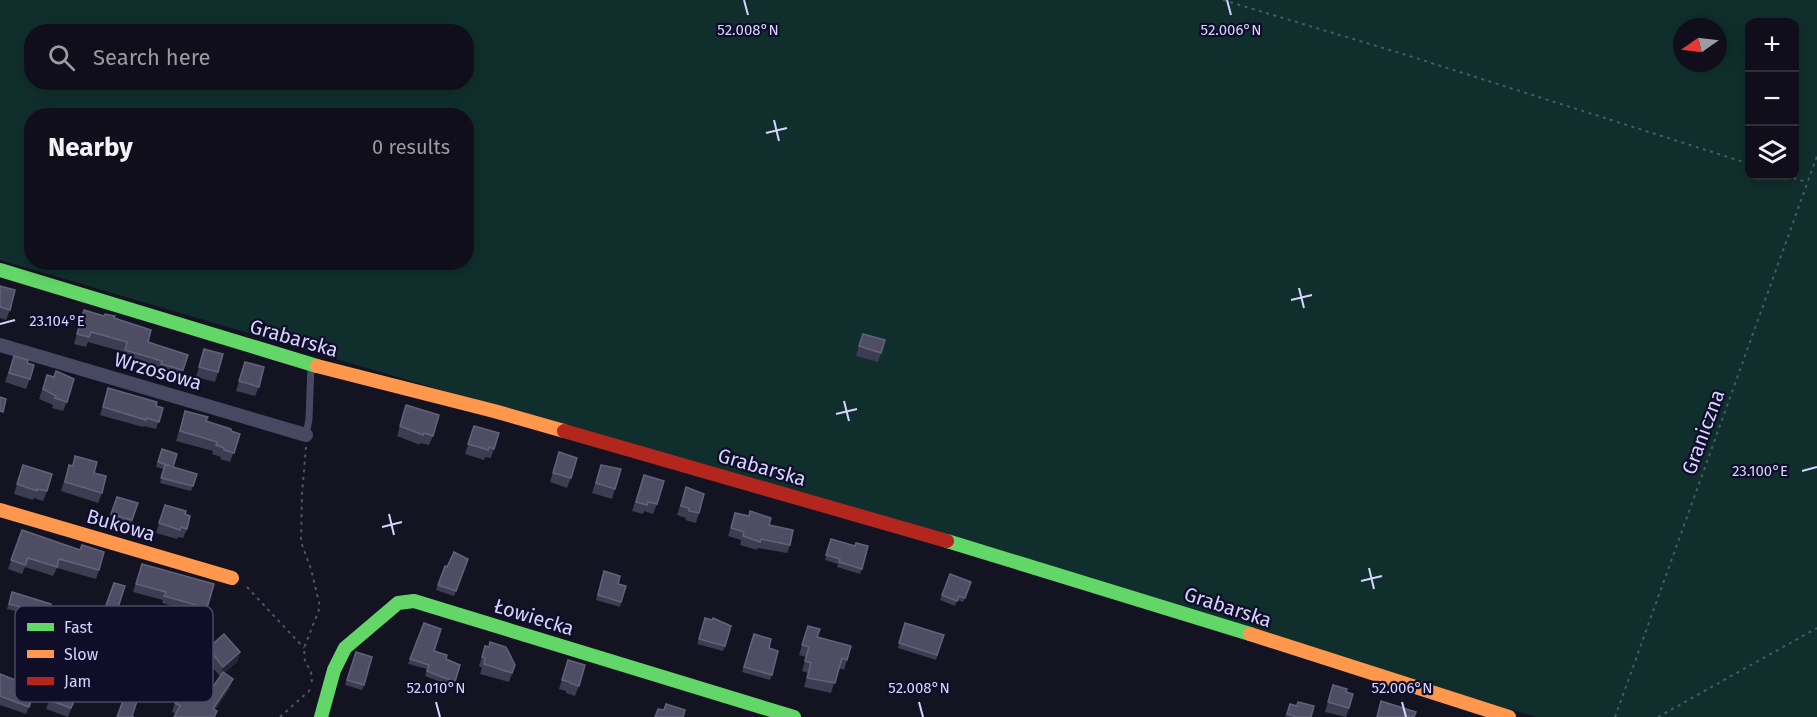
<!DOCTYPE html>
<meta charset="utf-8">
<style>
:root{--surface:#0f0e1a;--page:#181723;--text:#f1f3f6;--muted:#9b9ca2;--line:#2f2e39}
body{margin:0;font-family:"Fira Sans",sans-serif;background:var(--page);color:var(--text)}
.controls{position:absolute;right:18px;top:18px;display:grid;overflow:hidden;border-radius:12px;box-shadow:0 3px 15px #0003}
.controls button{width:54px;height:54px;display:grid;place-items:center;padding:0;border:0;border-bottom:2px solid var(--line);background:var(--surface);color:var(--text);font:30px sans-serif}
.compass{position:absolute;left:1673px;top:18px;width:54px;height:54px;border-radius:50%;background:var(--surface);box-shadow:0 3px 15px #0003;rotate:256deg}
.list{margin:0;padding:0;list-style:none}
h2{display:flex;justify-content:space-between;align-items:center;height:78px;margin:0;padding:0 24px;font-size:26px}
h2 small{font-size:20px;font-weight:400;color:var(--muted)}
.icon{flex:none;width:33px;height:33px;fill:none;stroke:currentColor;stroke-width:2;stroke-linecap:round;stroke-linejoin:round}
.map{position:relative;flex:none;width:1817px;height:717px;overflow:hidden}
.search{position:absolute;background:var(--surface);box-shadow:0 3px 15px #0003;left:24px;top:24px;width:450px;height:66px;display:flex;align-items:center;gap:15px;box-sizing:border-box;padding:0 21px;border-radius:24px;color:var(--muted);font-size:22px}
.panel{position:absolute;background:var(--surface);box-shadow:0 3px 15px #0003;left:24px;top:108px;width:450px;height:162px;border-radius:24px}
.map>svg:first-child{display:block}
.green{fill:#102f2c;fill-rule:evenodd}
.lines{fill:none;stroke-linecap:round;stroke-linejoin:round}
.path{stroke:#465a69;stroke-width:2;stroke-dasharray:3 4.5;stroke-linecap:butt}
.lane{stroke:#474963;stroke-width:7}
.street{stroke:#474963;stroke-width:14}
.fast{stroke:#63d668;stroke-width:14}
.slow{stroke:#ff974d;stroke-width:14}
.jam{stroke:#b3261e;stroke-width:14}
.wall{fill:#3d3c51}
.shaded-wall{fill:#262536}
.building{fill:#4e4d64;stroke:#63627c;stroke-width:1.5}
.ticks{fill:none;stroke:#d5d4ff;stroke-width:2}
.labels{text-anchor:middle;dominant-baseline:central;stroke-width:4.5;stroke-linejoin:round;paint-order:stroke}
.street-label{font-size:20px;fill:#d5d4ff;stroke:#0f0d28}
.key{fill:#0f0d28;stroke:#4a4968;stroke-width:1.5}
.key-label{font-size:16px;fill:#d5d4ff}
.ticks-label{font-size:15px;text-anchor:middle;fill:#d5d4ff;stroke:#0f0d28;stroke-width:4.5;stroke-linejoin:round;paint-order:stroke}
</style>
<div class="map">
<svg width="1817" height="717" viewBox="0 0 1817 717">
<rect width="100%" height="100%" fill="#141322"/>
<path class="green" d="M0,0h1817v717h-281l-148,-43 -498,-152 -890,-262zM1750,22h44v154h-44zM1682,27h36v36h-36zM32,32h434v50h-434zM32,116h434v146h-434z"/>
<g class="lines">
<g class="path">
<path d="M1223,0l180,54 347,110"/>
<path d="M1786,176l21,6"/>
<path d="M306,447l-4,47 -1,48 10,27 9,38 -16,41 1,14 6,9 1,12"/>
<path d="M247,587l57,61"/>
<path d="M280,717l29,-26 1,-3"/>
<path d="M1615,717l202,-561"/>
<path d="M1658,717l159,-89"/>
</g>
<path class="lane" d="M306,435l3,-16 2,-53"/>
<path class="street" d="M0,345l306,90"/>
<g class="fast">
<path d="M0,270l317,96"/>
<path d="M947,541l303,93"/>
<path d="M321,717l13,-47 11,-22 53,-45 16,-2 380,116"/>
</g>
<g class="slow">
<path d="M317,366l177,45 70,20"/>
<path d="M0,510l232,68"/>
<path d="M1250,634l259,83"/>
</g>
<path class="jam" d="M564,431l383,110"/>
</g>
<g class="wall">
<path d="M0,286l10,24 -4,10 -6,-2z"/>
<path d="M84,310l30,8 34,24 35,28 -3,10 -22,-6v-3l-37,-11 3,-8 -36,-10 -2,5 -12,-3z"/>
<path d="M863,334l22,6 -7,22 -22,-6z"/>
<path d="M204,349l14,23 -3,10 -19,-5z"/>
<path d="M14,356l13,7 3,16 -4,10 -21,-7z"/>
<path d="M245,362l14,25 -4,9 -19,-5z"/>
<path d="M47,375l20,27 -4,9 -11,-3 1,-3 -14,-6z"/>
<path d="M106,396l57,12 -7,21 -12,-3 -1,1 -43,-12z"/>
<path d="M406,405l27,31 -4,9 -9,-2v2l-23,-9z"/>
<path d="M185,411l21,10 34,13 -10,28 -10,-3 1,-2 -9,-3 1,-3 -37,-10z"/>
<path d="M474,426l25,7 -8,25 -6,-1 -1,3 -19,-6z"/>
<path d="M162,449l11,18 24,7 -6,17 -31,-8 4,-14 -8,-2z"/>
<path d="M559,452l12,26 -4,10 -17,-6z"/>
<path d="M75,456l19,17 8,20 -4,10 -37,-12 8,-26 3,1z"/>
<path d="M23,465l24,26 -4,10 -9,-3 -1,2 -19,-6z"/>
<path d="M601,465l14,24 -3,10 -20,-6z"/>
<path d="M644,475l13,29 -4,10 -9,-3 -1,3 -11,-3z"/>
<path d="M686,487l13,26 -3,10 -11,-3 1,-2 -9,-3z"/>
<path d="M117,497l21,6 -9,27 -21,-7z"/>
<path d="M165,505l20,9 2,15 -4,9 -5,-1 -1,2 -21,-6z"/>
<path d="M735,513l34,12 21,20 -3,8 -29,-5 -1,2 -17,-5 1,-5 -13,-4z"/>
<path d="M22,530l77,40 -3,9 -39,-11 -4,8 -28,-9 -3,7 -14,-5z"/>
<path d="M831,539l24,7 7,23 -2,5 -23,-7 1,-3 -13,-4z"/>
<path d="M468,559l-14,37 -18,-6 9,-24 2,1z"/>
<path d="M142,564l65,44 -3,7 -42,-12 1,-3 -30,-8z"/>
<path d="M950,574l21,8 -8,20 -6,-2 -2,6 -15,-6z"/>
<path d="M602,576l16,8 3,18 -1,5 -24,-7z"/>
<path d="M114,583l11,3 -17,51 -11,-4z"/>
<path d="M12,592l39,12 -5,15 -39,-10z"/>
<path d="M705,618l20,28 -2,5 -26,-7z"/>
<path d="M424,623l10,28 12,8 14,6 -7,22 -28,-11 2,-7 -19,-5z"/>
<path d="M905,623l39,12 -8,25 -38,-12z"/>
<path d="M808,626l9,11 30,23 -3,10 -5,-2 -8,25 -27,-6 4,-14 -6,-2 4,-14 -7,-2z"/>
<path d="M153,631l42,20 -6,10 -42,-14z"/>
<path d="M752,638l17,10 3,27 -2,5 -28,-8z"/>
<path d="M485,646l30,19 -6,17 -29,-8 2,-6 -3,-2z"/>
<path d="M208,648l32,4 -3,10 -13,11 6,15 -15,22 2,1 -2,6h-41l2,-3 -4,-2 3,-9 17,-5 14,-1 15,-22 -1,1 -16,-18z"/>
<path d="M356,652l8,33 -2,5 -17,-5z"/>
<path d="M568,660l11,26 -4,10 -9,-3v-2l-7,-2z"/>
<path d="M0,674l36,14 -10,26 -26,-9z"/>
<path d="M56,683l22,8 -10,26 -22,-8z"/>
<path d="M1333,685l13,7 3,16 -3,9 -21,-5z"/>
<path d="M1290,704l21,13h-26z"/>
</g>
<g class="shaded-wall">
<path d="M240,652l-3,10 -17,14 3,-9z"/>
<path d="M233,679l-3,9 -20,29 3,-8z"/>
</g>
<g class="building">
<path d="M0,286l15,4 -5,20 -10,-3z"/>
<path d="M84,310l20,6 1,-2 10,2 -1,2 37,12 -3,12 40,13 -5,15 -22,-6 1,-3 -37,-11 2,-8 -36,-10 -2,5 -12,-3z"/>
<path d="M863,334l22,6 -4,13 -22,-7z"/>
<path d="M204,349l19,5 -5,18 -19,-5z"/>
<path d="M14,356l14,4 -1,3 7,2 -4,14 -21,-6z"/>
<path d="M245,362l19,5 -5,20 -20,-6z"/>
<path d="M56,371l18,8 -7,23 -12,-4 1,-2 -13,-7 4,-14 7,2z"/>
<path d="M108,388l49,14 -1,4 7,2 -4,14 -12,-4 -1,2 -43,-13z"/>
<path d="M0,397l6,2 -3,13 -3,-1z"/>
<path d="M406,405l33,10 -6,21 -9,-3 -1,2 -23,-9z"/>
<path d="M185,411l23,6 -2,4 25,8v2l9,3 -6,19 -10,-3v-2l-8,-3 1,-3 -37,-11z"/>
<path d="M474,426l25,7 -5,16 -5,-2 -1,3 -20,-6z"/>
<path d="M162,449l15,5 -4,13 24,7 -4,12 -32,-8 4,-13 6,1 -13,-4z"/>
<path d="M559,452l18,6 -6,20 -18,-5z"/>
<path d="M75,456l22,6 -3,11 12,3 -4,17 -37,-11 4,-17 4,1z"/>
<path d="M23,465l29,9 -5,17 -10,-2v2l-20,-7z"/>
<path d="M601,465l20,4 -6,20 -19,-6z"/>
<path d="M644,475l20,6 -7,23 -9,-2 -1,3 -11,-3z"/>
<path d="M686,487l18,7 -5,19 -10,-2v-3l-8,-2z"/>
<path d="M117,497l21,6 -6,17 -21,-6z"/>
<path d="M165,505l21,6 -1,3 5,2 -3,13 -6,-2 -1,3 -21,-7z"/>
<path d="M750,511l21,7 -2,7 24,5 -3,15 -29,-6 -1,3 -17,-6 1,-4 -13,-4 4,-15 14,3z"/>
<path d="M22,530l58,20 2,-5 22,7 -5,18 -40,-11 -2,8 -29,-9 -3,7 -14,-5z"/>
<path d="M831,539l24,7 1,-3 12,3 -6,23 -23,-7 1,-3 -14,-4z"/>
<path d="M454,552l14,7 -12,32 -18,-6 7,-19 2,1z"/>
<path d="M142,564l72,20 -7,24 -43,-12 2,-4 -30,-8z"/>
<path d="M604,571l16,5 -2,8 8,2 -5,16 -23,-7z"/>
<path d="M950,574l21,8 -6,16 -6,-2 -2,5 -15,-6z"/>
<path d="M114,583l11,3 -14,43 -12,-4z"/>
<path d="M12,592l39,12 -3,10 -39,-10z"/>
<path d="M705,618l7,2 1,-2 18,8 -6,20 -26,-7z"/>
<path d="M424,623l17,6 -7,22 13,4 -1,4 14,6 -5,17 -28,-11 2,-6 -19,-6z"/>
<path d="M905,623l39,12 -7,20 -38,-12z"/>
<path d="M808,626l12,3 -3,8 34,9 -4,14 -5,-2 -7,25 -28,-5 4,-15 -6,-2 4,-14 -7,-2z"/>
<path d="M224,634l16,18 -17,15 -15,-19z"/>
<path d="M754,634l17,5 -2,9 9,3 -6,24 -28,-8z"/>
<path d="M490,642l16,5 9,18 -3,8 -28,-9 1,-6 -3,-1 3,-11 4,1z"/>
<path d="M356,652l16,5 -8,28 -17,-5z"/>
<path d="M568,660l17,5 -6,21 -9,-3v-1l-8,-2z"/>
<path d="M65,670l14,5 -5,15 4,1 -7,17 -22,-8 7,-17 3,1z"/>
<path d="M223,672l10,7 -20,30 4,2 -3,6h-40l6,-11 -5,-3 7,-11 10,6 4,-6 10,5z"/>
<path d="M0,674l20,8 4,-1 12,7 -7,19 -29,-11z"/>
<path d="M131,679l12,4 -11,33 2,1h-17z"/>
<path d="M1333,685l14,4 -1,3 7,2 -4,14 -21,-6z"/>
<path d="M1381,701l35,11 -2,5h-37z"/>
<path d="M1298,702l16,4 -3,11h-17v-1l-7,-2 3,-10 7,2z"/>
<path d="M666,704l19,6 -2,7h-28l3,-8 6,1z"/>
</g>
<path class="ticks" d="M744,0l4,15M1227,0l4,15M774,120l5,21M766,133l21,-5M1299,288l5,20M1291,300l21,-5M0,324l15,-4M844,401l5,20M836,414l21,-5M1802,471l15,-4M389,514l5,21M382,527l20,-5M1369,568l5,21M1361,581l21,-5M436,702l4,15M919,702l4,15M1402,702l4,15"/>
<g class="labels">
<g class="street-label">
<text transform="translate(294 338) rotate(16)">Grabarska</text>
<text transform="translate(158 371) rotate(16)">Wrzosowa</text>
<text transform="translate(1703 432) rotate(-70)">Graniczna</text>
<text transform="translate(762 467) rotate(16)">Grabarska</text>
<text transform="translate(121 525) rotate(16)">Bukowa</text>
<text transform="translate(1228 607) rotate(18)">Grabarska</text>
<text transform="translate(534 617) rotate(17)">Łowiecka</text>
</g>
</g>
<rect x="15" y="606" width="198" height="96" rx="9" class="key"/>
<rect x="27" y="623" width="27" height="8" fill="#63d668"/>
<rect x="27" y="650" width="27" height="8" fill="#ff974d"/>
<rect x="27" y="677" width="27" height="8" fill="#b3261e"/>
<g class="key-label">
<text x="64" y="633">Fast</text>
<text x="64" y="660">Slow</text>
<text x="64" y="687">Jam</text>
</g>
<g class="ticks-label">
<text x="748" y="35">52.008°N</text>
<text x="1231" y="35">52.006°N</text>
<text x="57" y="326">23.104°E</text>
<text x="1760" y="476">23.100°E</text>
<text x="436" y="693">52.010°N</text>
<text x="919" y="693">52.008°N</text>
<text x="1402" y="693">52.006°N</text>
</g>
</svg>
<div class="controls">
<button>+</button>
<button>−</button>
<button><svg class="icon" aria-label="layers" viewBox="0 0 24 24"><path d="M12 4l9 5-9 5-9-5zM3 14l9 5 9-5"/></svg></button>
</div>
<svg class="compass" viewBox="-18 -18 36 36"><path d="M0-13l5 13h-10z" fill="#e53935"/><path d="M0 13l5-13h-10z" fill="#9b9ca2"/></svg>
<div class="search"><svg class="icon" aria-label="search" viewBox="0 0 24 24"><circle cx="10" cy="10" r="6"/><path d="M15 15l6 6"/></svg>Search here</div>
<section class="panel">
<h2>Nearby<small>0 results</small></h2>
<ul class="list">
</ul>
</section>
</div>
